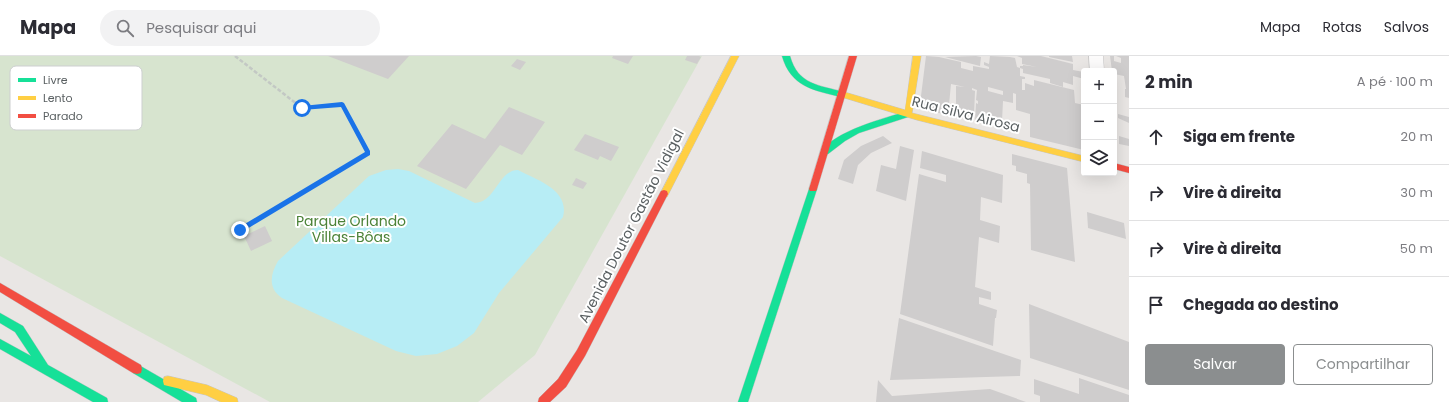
<!DOCTYPE html>
<html lang="pt">
<meta charset="utf-8">
<style>
:root{--surface:#fff;--page:#f2f2f3;--text:#2b2b33;--muted:#7c7c81;--line:#e1e1e2;--accent:#8b8e8f}
body{margin:0;font-family:Poppins,sans-serif;background:var(--page);color:var(--text)}
.controls{position:absolute;right:12px;top:12px;display:grid;overflow:hidden;border-radius:4px;box-shadow:0 4px 16px #0002}
.controls button{width:36px;height:36px;display:grid;place-items:center;padding:0;border:0;border-bottom:1px solid var(--line);background:var(--surface);color:var(--text);font:20px sans-serif}
.stop{position:absolute;width:12px;height:12px;margin:-9px;border:3px solid #1a73e8;border-radius:50%;background:#fff}
.stop.end{background:#1a73e8;border-color:#fff;box-shadow:0 1px 4px #0008}
.list{margin:0;padding:0;list-style:none}
h2{display:flex;justify-content:space-between;align-items:center;height:52px;margin:0;padding:0 16px;font-size:17px}
h2 small{font-size:13px;font-weight:400;color:var(--muted)}
.list li{display:grid;grid-template-columns:26px 1fr auto;gap:12px;align-items:center;box-sizing:border-box;height:56px;padding:0 16px;border-top:1px solid var(--line)}
.list b{display:block;font-size:15px;white-space:nowrap}
.list em{font-size:13px;font-style:normal;color:var(--muted)}
.actions{display:flex;gap:8px;padding:12px 16px}
.actions a{flex:1;padding:9px 0;border:1px solid var(--accent);border-radius:4px;text-align:center;font-size:14px;color:var(--accent)}
.actions .main{background:var(--accent);color:#fff}
.icon{flex:none;width:22px;height:22px;fill:none;stroke:currentColor;stroke-width:2;stroke-linecap:round;stroke-linejoin:round}
.map{position:relative;flex:none;width:1129px;height:346px;overflow:hidden}
header{display:flex;align-items:center;gap:24px;box-sizing:border-box;height:56px;padding:0 20px;background:var(--surface);border-bottom:1px solid var(--line)}
header strong{font-size:19px}
nav{display:flex;gap:22px;margin-inline-start:auto;font-size:14px}
.search{width:280px;height:36px;background:var(--page);display:flex;align-items:center;gap:10px;box-sizing:border-box;padding:0 14px;border-radius:22px;color:var(--muted);font-size:15px}
main{display:flex}
aside{flex:1;background:var(--surface)}
.map>svg:first-child{display:block}
.green{fill:#d7e4cf}
.water{fill:#b7edf5}
.building{fill:#cfcdcd;fill-rule:evenodd}
.lines{fill:none;stroke-linecap:round;stroke-linejoin:round}
.street-casing{stroke:#c5c4c4;stroke-width:1}
.fast-casing{stroke:#c5c5c5;stroke-width:1}
.slow-casing{stroke:#c5c5c5;stroke-width:1}
.jam-casing{stroke:#c5c5c5;stroke-width:1}
.path{stroke:#c3c8c4;stroke-width:2.5;stroke-dasharray:4 2;stroke-linecap:butt}
.street{fill:#fcfbfb;fill-rule:evenodd}
.fast{fill:#16e098;fill-rule:evenodd}
.slow{fill:#ffcf43;fill-rule:evenodd}
.jam{fill:#f24e42;fill-rule:evenodd}
.route{fill:#1a73e8}
.labels{text-anchor:middle;dominant-baseline:central;stroke-width:4;stroke-linejoin:round;paint-order:stroke}
.street-label{font-size:14px;fill:#595f61;stroke:#fff}
.park-label{font-size:14px;fill:#4b8237;stroke:#fff}
.key{fill:#fff;stroke:#cdcfd0;stroke-width:1}
.key-label{font-size:11px;fill:#595f61}
</style>
<header>
<strong>Mapa</strong>
<div class="search"><svg class="icon" aria-label="search" viewBox="0 0 24 24"><circle cx="10" cy="10" r="6"/><path d="M15 15l6 6"/></svg>Pesquisar aqui</div>
<nav><a>Mapa</a><a>Rotas</a><a>Salvos</a></nav>
</header>
<main>
<div class="map">
<svg width="1129" height="346" viewBox="0 0 1129 346">
<rect width="100%" height="100%" fill="#e9e6e4"/>
<path class="green" d="M0,0h702l-167,299 -57,47h-208l-270,-146z"/>
<path class="water" d="M398,113l11,2 66,32c21,-1 23,-33 43,-33 19,10 52,20 45,47l-64,76 -25,40 -17,13 -20,8 -21,2 -20,-5 -114,-53c-14,-10 -12,-23 -4,-37l91,-85 17,-6z"/>
<g class="building">
<path d="M328,0h81l-21,23z"/>
<path d="M613,0h20l-5,8 -16,-6z"/>
<path d="M687,0h12l2,1 -4,7 -12,-4z"/>
<path d="M926,0l13,1 22,5v6l12,3v-5l16,3v-2l-5,-2v-3l5,2 1,-8 20,1 5,1 2,9 3,1v8l5,1v2h-3v11h3v-7l9,3v-6l40,10 1,13 9,2v45l-54,-13v-23l-14,-4v-16l-3,-1v10l-10,-2 -1,20 -22,-6v8l-5,-1 1,-19 2,1v-3l-2,-1 1,-10 -5,-2v2l3,1 -1,24 -18,-5v-24l9,1 -14,-3 -3,31 -22,-5 -6,-6zM988,31l15,4v4l-15,-4z"/>
<path d="M976,0l5,1 -1,9 -35,-9z"/>
<path d="M1017,0h24l32,8v6l11,2v7l-11,-3v9l-10,-3v5l-13,-4v-4l-27,-6v-4l-3,-1v-2h3v-1l14,2 -15,-3v-6z"/>
<path d="M1049,0h23l1,6 -24,-5z"/>
<path d="M1110,0h4v5l7,2v-5l-5,-2h13v42l-4,-1v-8h1l-2,-13 -10,-2v-3h-2z"/>
<path d="M517,3l9,3 -6,8 -9,-4z"/>
<path d="M509,51l36,15 -23,33 -22,-10 -34,44 -49,-23 35,-42 33,15z"/>
<path d="M1118,58l11,3v6l-11,-5z"/>
<path d="M585,78l34,13 -8,14 -11,-5 -2,4 -24,-10z"/>
<path d="M883,80l9,7 -21,10 -13,12 -5,19 -15,-5 6,-19 17,-14z"/>
<path d="M1119,80l10,3v7l-10,-2z"/>
<path d="M900,90l14,4 -8,51 -30,-10 5,-26 15,4z"/>
<path d="M922,95l81,24 -1,28 -21,-6 -1,23 20,6 -1,17 -20,-6 -4,50 16,5v8l-12,-3v7l18,6 -1,8h-1l-2,28 -93,-32 19,-140 27,8v-7l-26,-7z"/>
<path d="M1012,98l55,14 8,94 -44,-12 -1,-66 -3,-1v-9l-11,-3v-5l-4,-1z"/>
<path d="M576,122l11,5 -4,6 -11,-4z"/>
<path d="M1087,156l37,11 2,16 -38,-11z"/>
<path d="M265,170l7,15 -21,10 -7,-15z"/>
<path d="M1029,248l100,38v48l-99,-32z"/>
<path d="M899,262l122,42 -1,16 -130,4z"/>
<path d="M1079,322l50,17v7h-89v-6l-6,-2v-15l45,15z"/>
<path d="M878,324l14,16 98,-7 36,13h-150z"/>
</g>
<g class="lines">
<g class="street-casing">
<path id="street" d="M1089,0h14l1,15h-14z"/>
</g>
<g class="fast-casing">
<g id="fast">
<path d="M782,0h8c8,29 29,29 54,36l1,2 -1,2 -3,1c-28,-7 -50,-10 -59,-41z"/>
<path d="M908,55l3,1 1,2 -1,2 -52,17 -14,8 -17,13 -3,1 -4,-3c13,-21 64,-34 87,-41z"/>
<path d="M813,129l3,2 1,2 -69,213h-10l71,-213 1,-2z"/>
<path d="M0,257l23,13 25,39 59,33 1,4h-15l-93,-53v-10l31,17 -16,-24 -15,-9z"/>
<path d="M137,308l59,34 1,4h-15l-49,-29 -1,-4 1,-4z"/>
</g>
</g>
<g class="slow-casing">
<g id="slow">
<path d="M731,0h8l-72,141h-6l-1,-3z"/>
<path d="M913,0h8l-9,57 172,43v6l-167,-42 -79,-24 -1,-2 4,-3 64,19z"/>
<path d="M168,320l39,9 30,13 1,4h-17l-15,-7 -38,-9 -4,-1 -1,-4 1,-4z"/>
</g>
</g>
<g class="jam-casing">
<g id="jam">
<path d="M849,0h8l-40,133 -1,2h-6l-1,-2z"/>
<path d="M1114,107l15,4v6l-15,-4z"/>
<path d="M664,134l3,1 1,3 -83,162 -19,31 -16,15h-12l1,-4 19,-19 19,-29 84,-159z"/>
<path d="M0,227l141,82 1,4 -1,4 -4,1 -4,-1 -133,-81z"/>
</g>
</g>
<path class="path" d="M235,0l67,52 40,-4 26,49 -128,77"/>
<use href="#street" class="street"/>
<use href="#fast" class="fast"/>
<use href="#slow" class="slow"/>
<use href="#jam" class="jam"/>
</g>
<path class="route" d="M342,46l2,1 26,48v4l-128,77h-4v-4l127,-76 -24,-45 -39,3 -3,-2 3,-2z"/>
<g class="labels">
<g class="street-label">
<text transform="translate(966 58) rotate(14)">Rua Silva Airosa</text>
<text transform="translate(631 170) rotate(-63)">Avenida Doutor Gastão Vidigal</text>
</g>
<g class="park-label">
<text x="351" y="165">Parque Orlando<tspan x="351" dy="16">Villas-Bôas</tspan></text>
</g>
</g>
<rect x="10" y="10" width="132" height="64" rx="6" class="key"/>
<rect x="18" y="22" width="18" height="4" fill="#16e098"/>
<rect x="18" y="40" width="18" height="4" fill="#ffcf43"/>
<rect x="18" y="58" width="18" height="4" fill="#f24e42"/>
<g class="key-label">
<text x="43" y="28">Livre</text>
<text x="43" y="46">Lento</text>
<text x="43" y="64">Parado</text>
</g>
</svg>
<div class="controls">
<button>+</button>
<button>−</button>
<button><svg class="icon" aria-label="layers" viewBox="0 0 24 24"><path d="M12 4l9 5-9 5-9-5zM3 14l9 5 9-5"/></svg></button>
</div>
<div class="stop" style="left:302px;top:52px"></div>
<div class="stop end" style="left:240px;top:174px"></div>
</div>
<aside>
<h2>2 min<small>A pé · 100 m</small></h2>
<ul class="list">
<li><svg class="icon" aria-label="ahead" viewBox="0 0 24 24"><path d="M12 20V5M6 11l6-6 6 6"/></svg><div><b>Siga em frente</b></div><em>20 m</em></li>
<li><svg class="icon" aria-label="right" viewBox="0 0 24 24"><path d="M7 20v-9h11M14 6l5 5-5 5"/></svg><div><b>Vire à direita</b></div><em>30 m</em></li>
<li><svg class="icon" aria-label="right" viewBox="0 0 24 24"><path d="M7 20v-9h11M14 6l5 5-5 5"/></svg><div><b>Vire à direita</b></div><em>50 m</em></li>
<li><svg class="icon" aria-label="arrive" viewBox="0 0 24 24"><path d="M6 21V4h12l-3 4 3 4H6"/></svg><div><b>Chegada ao destino</b></div></li>
</ul>
<div class="actions"><a class="main">Salvar</a><a>Compartilhar</a></div>
</aside>
</main>
